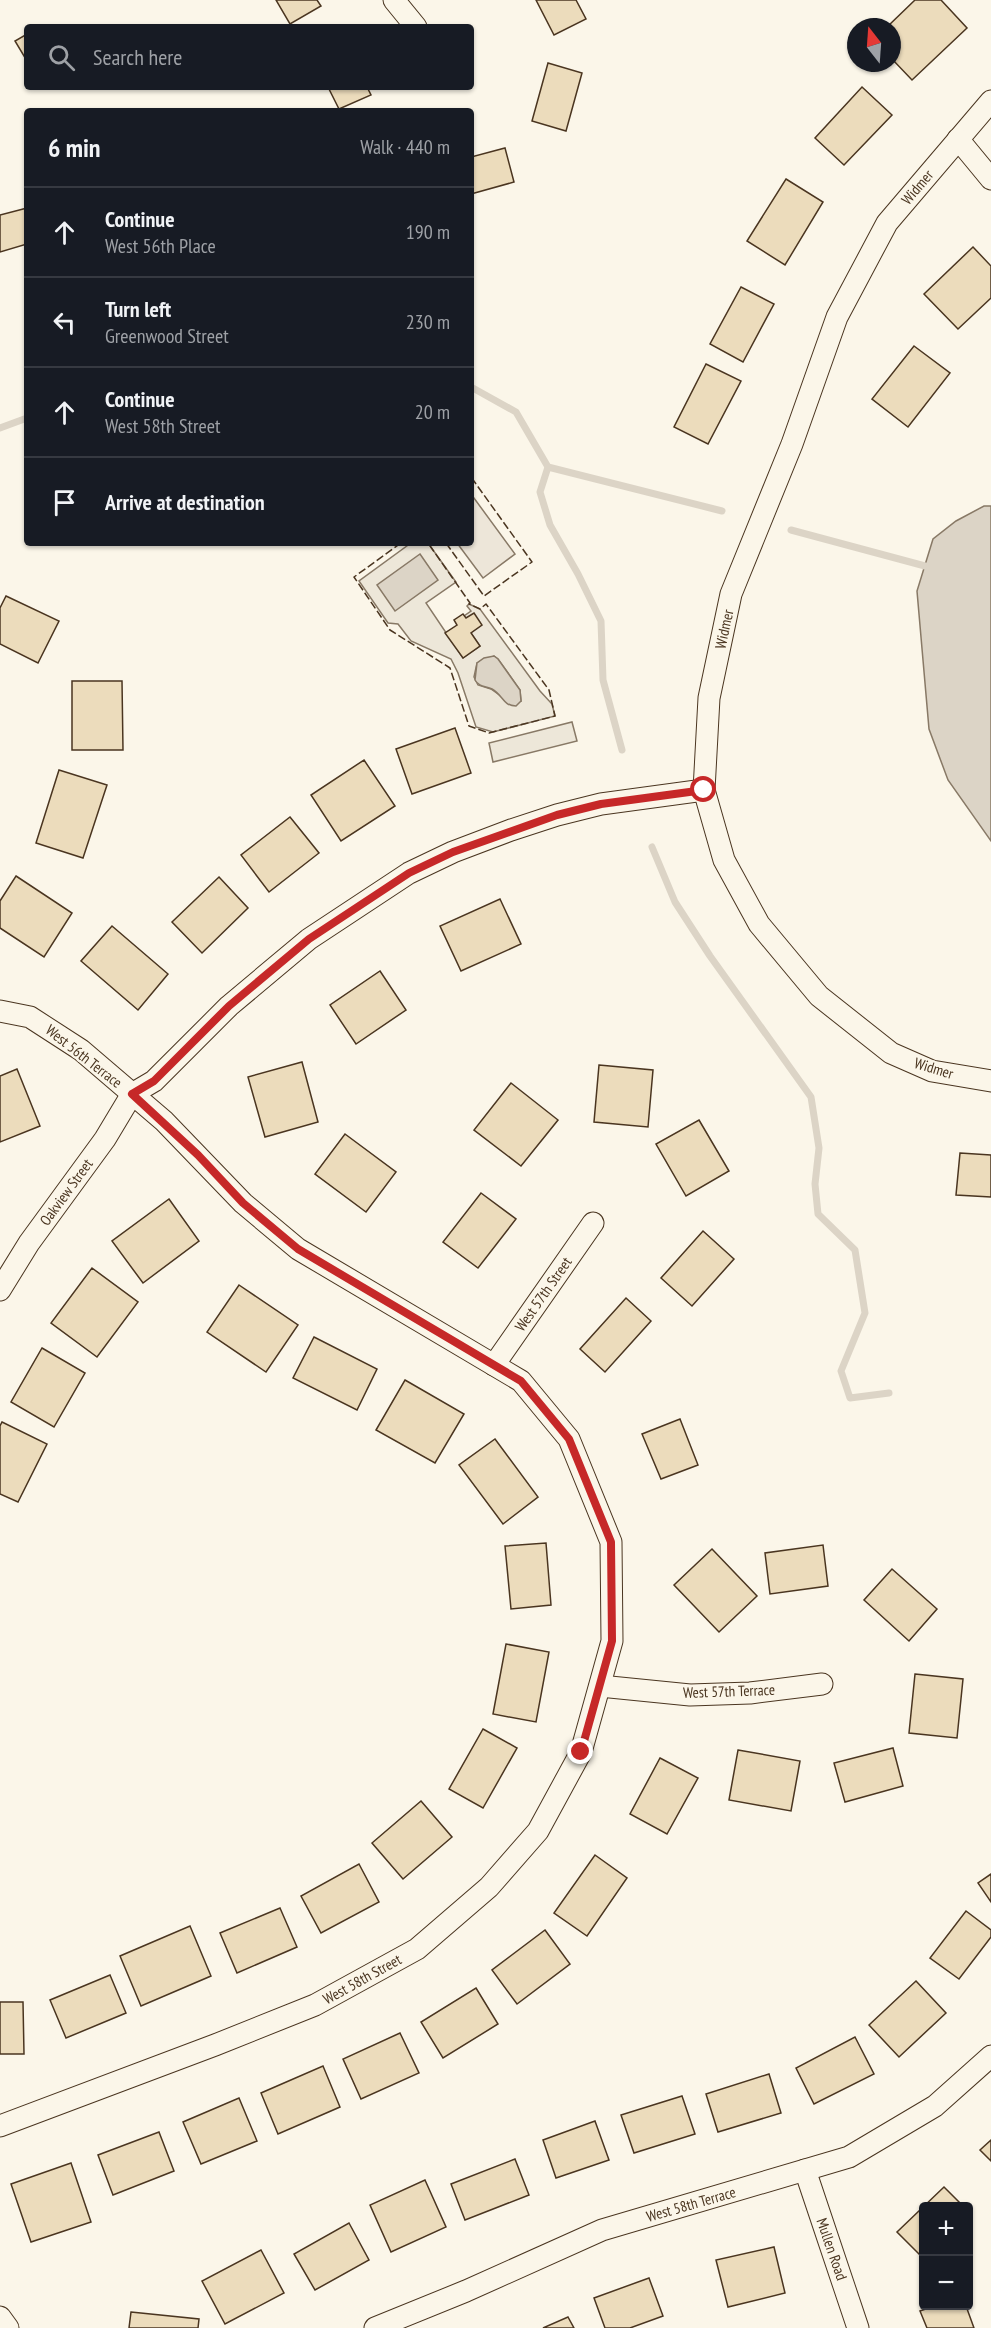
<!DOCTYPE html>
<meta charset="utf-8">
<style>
:root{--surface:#171b24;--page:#20242c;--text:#f1f3f6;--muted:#9ea1a6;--line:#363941}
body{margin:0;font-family:"PT Sans Narrow",sans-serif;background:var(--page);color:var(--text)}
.controls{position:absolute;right:18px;bottom:18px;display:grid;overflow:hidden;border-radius:6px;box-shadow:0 2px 4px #0004}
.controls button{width:54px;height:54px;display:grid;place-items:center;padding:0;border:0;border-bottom:2px solid var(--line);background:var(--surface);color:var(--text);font:30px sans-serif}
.compass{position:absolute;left:847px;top:18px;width:54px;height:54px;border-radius:50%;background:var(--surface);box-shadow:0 2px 4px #0004;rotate:343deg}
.stop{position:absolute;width:18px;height:18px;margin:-14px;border:4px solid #c62828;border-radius:50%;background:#fff}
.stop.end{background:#c62828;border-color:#fff;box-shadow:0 2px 6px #0008}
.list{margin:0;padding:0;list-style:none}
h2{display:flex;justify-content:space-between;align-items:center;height:78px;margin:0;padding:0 24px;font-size:26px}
h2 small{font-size:20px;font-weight:400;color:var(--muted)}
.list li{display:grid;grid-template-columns:39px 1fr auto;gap:18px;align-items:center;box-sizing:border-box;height:90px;padding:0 24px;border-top:2px solid var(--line)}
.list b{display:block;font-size:22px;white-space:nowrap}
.list p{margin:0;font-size:20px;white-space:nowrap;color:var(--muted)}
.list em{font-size:20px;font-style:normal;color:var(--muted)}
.icon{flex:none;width:33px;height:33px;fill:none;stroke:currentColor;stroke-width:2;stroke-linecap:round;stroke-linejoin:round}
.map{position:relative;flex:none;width:991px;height:2328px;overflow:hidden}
.search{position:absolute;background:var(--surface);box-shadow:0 2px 4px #0004;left:24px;top:24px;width:450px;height:66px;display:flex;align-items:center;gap:15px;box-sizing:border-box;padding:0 21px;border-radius:6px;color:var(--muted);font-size:22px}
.panel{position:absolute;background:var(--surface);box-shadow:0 2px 4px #0004;left:24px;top:108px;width:450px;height:438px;border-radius:6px}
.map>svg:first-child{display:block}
.green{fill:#ede6d9;stroke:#887966;stroke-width:1.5}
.parking{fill:#ede7d9;stroke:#887966;stroke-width:1.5;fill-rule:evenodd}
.water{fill:#dcd4c6;stroke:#887966;stroke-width:1.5}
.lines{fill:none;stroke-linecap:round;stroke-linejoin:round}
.stream{stroke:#dcd4c6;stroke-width:7}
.building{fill:#ecdcbc;stroke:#4a3520;stroke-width:1.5}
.street-casing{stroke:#4a3520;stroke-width:23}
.street{stroke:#fbf6e9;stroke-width:21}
.fence{stroke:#4a3520;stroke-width:1.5;stroke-dasharray:8 3;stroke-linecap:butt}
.route{stroke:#c62828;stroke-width:8}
.labels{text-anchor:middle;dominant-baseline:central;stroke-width:4.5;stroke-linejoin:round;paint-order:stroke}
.street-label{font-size:15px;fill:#4a3520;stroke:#fbf6e9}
</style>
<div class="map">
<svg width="991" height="2328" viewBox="0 0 991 2328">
<rect width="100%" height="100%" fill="#fbf6e9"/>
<path class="green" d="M471,494l44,60 -32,24 -26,-35h14z"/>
<g class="parking">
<path d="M411,543h17l28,39 -30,21 37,55 17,-12 -9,-13 -7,-17 7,-5 -4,-5 2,-2 11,5 60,82 12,13 3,12 -62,16 -17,-5 -18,-54 -7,-14 -40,-18 -13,-17 -10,-1 -29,-42zM494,656l4,3 22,31 1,11 -20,-5 -10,-7 -13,-4 -4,-8 3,-14z"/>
<path d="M572,722l5,19 -84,21 -4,-19z"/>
</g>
<g class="water">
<path d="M984,506h7v335l-43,-61 -19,-51 -12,-138 16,-52 23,-18z"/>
<path d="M420,554l18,26 -43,31 -18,-26z"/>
<path d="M494,656l4,3 22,31 1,11 -5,5c-13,0 -13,-11 -24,-17 -7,-3 -13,-2 -17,-9l2,-17 7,-5z"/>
</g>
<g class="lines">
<g class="stream">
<path d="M471,387l45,25 32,55 174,44"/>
<path d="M0,428l27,-10"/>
<path d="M548,467l-8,25 10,33 28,49 23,47 2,59 19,70"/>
<path d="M791,530l134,36"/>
<path d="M652,847l23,55 35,54 101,141 8,51 -4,36 3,30 37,36 10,63 -24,58 9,27 39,-5"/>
</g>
</g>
<g class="building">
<path d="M276,0h41l4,6 -31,18z"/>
<path d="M536,0h40l10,19 -32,16z"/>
<path d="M915,0h26l26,28 -55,52 -20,-21v-32h-5z"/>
<path d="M27,34v27l-12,-20z"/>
<path d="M548,63l34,10 -16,58 -34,-10z"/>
<path d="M328,87h39l4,8 -32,14z"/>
<path d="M862,87l30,28 -48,50 -29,-27z"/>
<path d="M505,148l9,34 -43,12v-37z"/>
<path d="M786,179l37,23 -38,63 -38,-24z"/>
<path d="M27,208v36l-27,8v-37z"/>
<path d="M973,247l18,19v32l-33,31 -34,-35z"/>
<path d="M741,287l33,17 -31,58 -33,-18z"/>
<path d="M914,346l36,27 -42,54 -36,-28z"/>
<path d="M706,364l35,17 -33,63 -34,-17z"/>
<path d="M6,596l53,25 -21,42 -38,-19v-36z"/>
<path d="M474,613l8,12 -11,8 9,13 -17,12 -18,-25 12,-8 -3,-5 9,-6 3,4z"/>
<path d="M72,681h50l1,69h-51z"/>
<path d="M455,728l16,45 -59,21 -16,-45z"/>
<path d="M364,760l31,46 -54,35 -30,-46z"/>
<path d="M59,770l48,15 -24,73 -47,-15z"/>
<path d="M290,817l29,36 -50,39 -28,-37z"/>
<path d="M16,876l56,37 -28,44 -44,-29v-27z"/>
<path d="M219,877l29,31 -46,45 -30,-31z"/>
<path d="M500,899l21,45 -60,27 -21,-45z"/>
<path d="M112,926l56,48 -30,36 -57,-49z"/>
<path d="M380,971l26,39 -50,34 -26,-39z"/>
<path d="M302,1062l16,60 -53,15 -17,-60z"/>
<path d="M599,1065l54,5 -5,57 -54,-5z"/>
<path d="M17,1069l23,57 -40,16v-66z"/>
<path d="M511,1083l47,37 -37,46 -47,-36z"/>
<path d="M699,1120l30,51 -43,25 -30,-52z"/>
<path d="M345,1134l51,38 -30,40 -51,-38z"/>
<path d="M960,1153l31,2v42l-35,-2z"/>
<path d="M481,1193l35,26 -38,49 -35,-26z"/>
<path d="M169,1199l30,42 -56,42 -31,-42z"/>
<path d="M703,1231l31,28 -42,47 -31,-28z"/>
<path d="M92,1268l46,34 -41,55 -46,-34z"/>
<path d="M239,1285l59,40 -32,47 -59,-40z"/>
<path d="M626,1298l25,23 -46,51 -25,-23z"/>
<path d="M314,1337l63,32 -20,41 -64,-32z"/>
<path d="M42,1348l43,25 -31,54 -43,-25z"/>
<path d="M405,1380l59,34 -29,49 -59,-33z"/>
<path d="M680,1419l18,46 -37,14 -19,-45z"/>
<path d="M2,1422l45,22 -29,58 -18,-8v-68z"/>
<path d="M495,1439l43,58 -35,27 -44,-59z"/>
<path d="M546,1543l5,62 -40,4 -6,-63z"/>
<path d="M823,1545l5,41 -58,8 -5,-41z"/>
<path d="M712,1549l45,47 -38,36 -45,-47z"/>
<path d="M892,1569l45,40 -28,32 -45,-41z"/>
<path d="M506,1644l43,8 -13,70 -43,-8z"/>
<path d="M915,1674l48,5 -6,59 -48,-5z"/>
<path d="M483,1729l34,19 -34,60 -34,-19z"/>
<path d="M893,1748l10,38 -58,16 -11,-39z"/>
<path d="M738,1750l62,11 -9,50 -62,-11z"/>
<path d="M660,1758l38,20 -31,56 -37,-20z"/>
<path d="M421,1801l31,36 -49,42 -31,-36z"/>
<path d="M595,1855l32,23 -40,58 -33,-23z"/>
<path d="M359,1864l20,38 -58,31 -20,-37z"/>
<path d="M991,1874v28l-13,-19z"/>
<path d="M280,1908l17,39 -60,26 -17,-40z"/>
<path d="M966,1911l25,19v7l-32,42 -29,-21z"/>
<path d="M190,1926l21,50 -70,30 -21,-50z"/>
<path d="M545,1930l25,34 -53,40 -25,-34z"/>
<path d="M110,1975l16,38 -60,25 -16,-38z"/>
<path d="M916,1981l30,32 -47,44 -30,-32z"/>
<path d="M476,1988l22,36 -55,34 -22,-36z"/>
<path d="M0,2002h23l1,52h-24z"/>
<path d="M400,2033l19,40 -58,26 -18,-40z"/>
<path d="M855,2037l19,37 -60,30 -18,-36z"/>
<path d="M323,2066l17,41 -62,27 -17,-41z"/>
<path d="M769,2074l12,39 -63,19 -12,-38z"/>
<path d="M682,2096l13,38 -61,19 -13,-38z"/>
<path d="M239,2098l18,43 -56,23 -18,-42z"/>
<path d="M595,2121l14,39 -53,18 -13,-38z"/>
<path d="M159,2132l15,39 -61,24 -15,-40z"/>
<path d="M991,2140v21l-11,-11z"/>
<path d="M515,2159l14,36 -64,25 -14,-36z"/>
<path d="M71,2163l20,59 -60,20 -20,-58z"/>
<path d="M425,2180l21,47 -55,25 -21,-47z"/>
<path d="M944,2187l19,19h-39v53l-27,-27z"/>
<path d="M349,2223l20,37 -54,30 -21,-36z"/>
<path d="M774,2247l11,46 -57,14 -12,-47z"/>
<path d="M261,2250l23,43 -59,31 -23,-43z"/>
<path d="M649,2278l14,38 -33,12h-25l-11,-30z"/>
<path d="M934,2306h32l8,22h-47l-7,-17z"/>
<path d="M131,2312l68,7 -1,9h-69z"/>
<path d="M568,2317l6,11h-31z"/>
</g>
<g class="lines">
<g class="street-casing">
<g id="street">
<path d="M394,0l22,27"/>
<path d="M991,101l-104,122 -50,94 -45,127 -61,150 -22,104 -5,92 20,70 35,64 60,72 72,57 41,18 59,10"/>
<path d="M958,139l33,40"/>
<path d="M0,1011l30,6 51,33 83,71 79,82 55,46 223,132 48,58 42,103 1,99 -31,111 -43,79 -49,56 -72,62 -102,56 -100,40 -215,81"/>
<path d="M0,1290l29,-47 76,-104 27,-45 22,-13 75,-75 80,-67 100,-66 44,-21 58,-22 46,-15 44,-11 103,-14"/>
<path d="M494,1365l99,-142"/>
<path d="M600,1686l90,9 60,-2 72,-9"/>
<path d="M805,2170l53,158"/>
<path d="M0,2317l8,11"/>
<path d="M375,2328l91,-37 136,-61 247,-73 86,-51 56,-50"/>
</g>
</g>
<use href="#street" class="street"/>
<g class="fence">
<path d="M401,543l-47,34 36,53 60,38 19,58 20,7 66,-17 -6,-26 -63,-86 -6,5 -11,-5 1,-1 -42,-60"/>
<path d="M446,543l38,53 48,-34 -61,-85"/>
</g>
</g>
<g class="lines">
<path class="route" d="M581,1752l31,-111 -1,-99 -42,-103 -48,-58 -223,-132 -55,-46 -45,-48 -66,-61 22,-13 75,-75 80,-67 100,-66 44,-21 104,-37 44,-11 103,-14"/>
</g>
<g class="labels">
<g class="street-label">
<text transform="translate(917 187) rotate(-50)">Widmer</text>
<text transform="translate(724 629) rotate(-78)">Widmer</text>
<text transform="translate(84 1056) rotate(38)">West 56th Terrace</text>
<text transform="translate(934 1068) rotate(17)">Widmer</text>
<text transform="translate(66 1192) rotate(-54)">Oakview Street</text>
<text transform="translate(543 1294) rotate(-55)">West 57th Street</text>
<text transform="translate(729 1691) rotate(-2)">West 57th Terrace</text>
<text transform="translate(362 1979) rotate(-29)">West 58th Street</text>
<text transform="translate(691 2204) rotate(-16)">West 58th Terrace</text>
<text transform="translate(832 2249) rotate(71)">Mullen Road</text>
</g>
</g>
</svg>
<div class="controls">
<button>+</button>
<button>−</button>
</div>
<svg class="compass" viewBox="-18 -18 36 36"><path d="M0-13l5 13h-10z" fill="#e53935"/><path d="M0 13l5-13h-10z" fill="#9ea1a6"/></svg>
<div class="stop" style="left:704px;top:790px"></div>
<div class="stop end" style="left:581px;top:1752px"></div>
<div class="search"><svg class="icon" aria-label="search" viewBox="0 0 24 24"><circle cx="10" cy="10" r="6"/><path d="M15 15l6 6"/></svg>Search here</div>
<section class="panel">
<h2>6 min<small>Walk · 440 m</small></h2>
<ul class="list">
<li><svg class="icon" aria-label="ahead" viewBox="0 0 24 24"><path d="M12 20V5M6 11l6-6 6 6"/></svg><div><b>Continue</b><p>West 56th Place</p></div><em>190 m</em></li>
<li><svg class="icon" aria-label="left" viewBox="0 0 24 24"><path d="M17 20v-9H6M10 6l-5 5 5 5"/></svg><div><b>Turn left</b><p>Greenwood Street</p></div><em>230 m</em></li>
<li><svg class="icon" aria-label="ahead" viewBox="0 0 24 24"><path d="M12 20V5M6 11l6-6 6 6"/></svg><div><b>Continue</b><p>West 58th Street</p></div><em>20 m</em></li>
<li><svg class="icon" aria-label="arrive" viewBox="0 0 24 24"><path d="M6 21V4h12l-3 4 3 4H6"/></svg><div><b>Arrive at destination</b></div></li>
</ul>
</section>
</div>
